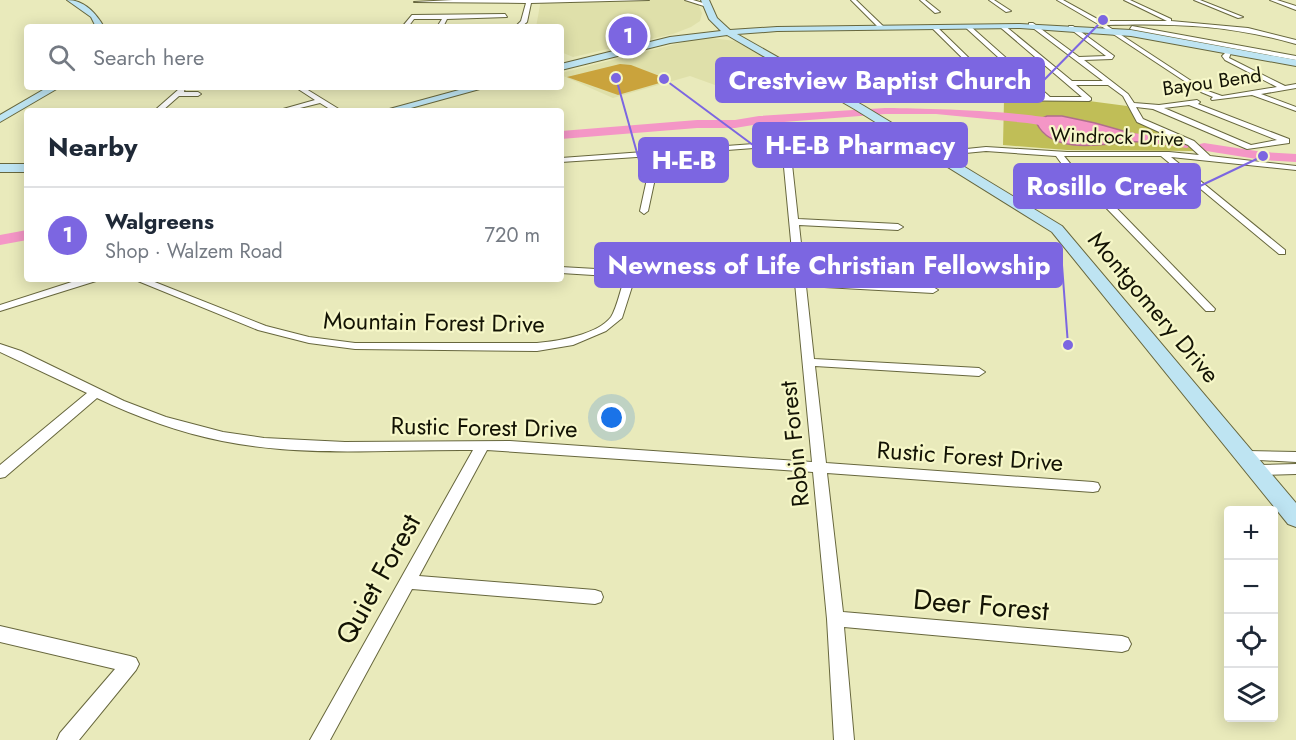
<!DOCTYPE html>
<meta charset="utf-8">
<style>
:root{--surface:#fff;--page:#f6f6f7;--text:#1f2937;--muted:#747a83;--line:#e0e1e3;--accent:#7c66e1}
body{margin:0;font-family:Jost,sans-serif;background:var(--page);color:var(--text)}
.controls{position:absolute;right:18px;bottom:18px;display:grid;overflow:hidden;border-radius:6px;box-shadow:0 3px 15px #0003}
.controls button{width:54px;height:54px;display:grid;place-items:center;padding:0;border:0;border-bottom:2px solid var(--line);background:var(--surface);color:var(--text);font:30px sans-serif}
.you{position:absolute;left:612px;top:418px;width:21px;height:21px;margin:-15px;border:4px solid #fff;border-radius:50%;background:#1a73e8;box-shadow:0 0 0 9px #1a73e833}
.badge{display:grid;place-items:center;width:39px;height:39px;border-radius:50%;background:var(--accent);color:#fff;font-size:20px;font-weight:700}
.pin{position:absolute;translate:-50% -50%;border:3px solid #fff;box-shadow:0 2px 6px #0006}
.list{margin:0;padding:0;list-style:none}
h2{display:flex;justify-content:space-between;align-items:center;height:78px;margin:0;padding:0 24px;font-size:26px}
h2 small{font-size:20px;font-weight:400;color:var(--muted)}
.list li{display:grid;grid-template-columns:39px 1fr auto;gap:18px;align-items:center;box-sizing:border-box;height:96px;padding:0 24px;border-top:2px solid var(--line)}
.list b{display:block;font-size:22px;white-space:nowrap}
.list p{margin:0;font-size:20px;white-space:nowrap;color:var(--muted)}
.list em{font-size:20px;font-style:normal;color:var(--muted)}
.icon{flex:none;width:33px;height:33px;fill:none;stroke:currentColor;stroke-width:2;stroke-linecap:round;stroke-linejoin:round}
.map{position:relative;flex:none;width:1296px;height:740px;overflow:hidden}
.search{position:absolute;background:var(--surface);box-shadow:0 3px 15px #0003;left:24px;top:24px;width:540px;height:66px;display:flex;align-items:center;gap:15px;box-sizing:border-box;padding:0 21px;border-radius:6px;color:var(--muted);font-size:22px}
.panel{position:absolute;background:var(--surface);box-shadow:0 3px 15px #0003;left:24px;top:108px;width:540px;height:174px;border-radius:6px}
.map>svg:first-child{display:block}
.built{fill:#dfe0aa}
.green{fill:#c0be57}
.water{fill:#f496c6;stroke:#b06f8c;stroke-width:1.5}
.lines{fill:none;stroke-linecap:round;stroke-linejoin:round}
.river{fill:#f496c6;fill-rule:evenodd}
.building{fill:#caa33c}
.minor-casing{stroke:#67673d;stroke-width:2}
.secondary-casing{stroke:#67673d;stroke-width:2}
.minor{fill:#fff;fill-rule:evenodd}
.secondary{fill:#bee4f2;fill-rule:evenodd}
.labels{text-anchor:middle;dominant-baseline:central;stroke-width:4.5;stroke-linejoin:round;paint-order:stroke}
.far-street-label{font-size:20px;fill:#131304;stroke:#f6f7c8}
.street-label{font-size:24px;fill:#131304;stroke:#f6f7c8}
.near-street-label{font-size:28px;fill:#131304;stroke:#f6f7c8}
.leader{fill:none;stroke:#7c66e1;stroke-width:2}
.callout-dot{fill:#7c66e1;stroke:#f6f7c8;stroke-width:2}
.callout{fill:#7c66e1;stroke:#7c66e1;stroke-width:2}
.callout-label{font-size:26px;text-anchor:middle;font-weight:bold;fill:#fff}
</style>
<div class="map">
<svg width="1296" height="740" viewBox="0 0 1296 740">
<rect width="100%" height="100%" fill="#e9eabb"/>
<g class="built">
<path d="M541,0h155l6,13 -2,8 -9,6 -18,7 -100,23 -12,-5 2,-19h-2v-6h-25z"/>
<path d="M711,38l25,3 72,41 -51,7h-31l-36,-13 -77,22 -52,-23v-2l127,-32z"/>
</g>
<path class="green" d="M1004,100l85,1 38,5 11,16 46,20 11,9 -128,-1 -64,-5z"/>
<path class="water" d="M1047,116h15l33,7 64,18c-10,2 -19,0 -29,1 -27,2 -77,13 -93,-18l3,-5z"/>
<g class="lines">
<g class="river">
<path d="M885,108c28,0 171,3 187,17l-6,4 -39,-6 -91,-9h-51l-126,10 -24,4h-38l-136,11v-8l136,-11h38l24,-4z"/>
<path d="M1133,133l54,7 6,4 -6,4 -58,-8 -2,-3z"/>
<path d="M1204,143l59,9 33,2v8l-33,-2 -63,-10 -2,-3 2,-3z"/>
<path d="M27,230v10l-27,5v-10z"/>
</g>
</g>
<g class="building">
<path d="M633,31l15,5 -25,6 -15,-5z"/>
<path d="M620,64l11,1 39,15 -52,15 -51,-18z"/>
</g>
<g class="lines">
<g class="minor-casing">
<g id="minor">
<path d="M453,0h196l-118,3 -4,19 -6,5h-6l6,-6 5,-18 -112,-1z"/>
<path d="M685,0h8l17,5 -3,2z"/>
<path d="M851,0h5l27,26v2h-4z"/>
<path d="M920,0h5l15,12 -5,1z"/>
<path d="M989,0h5l17,11 -5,1z"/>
<path d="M1057,0h6l38,21h66l-43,-21h6l41,19v2l77,7 48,12v4c-67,-19 -121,-21 -190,-19l99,65 17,6 55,-9 -52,-27 -3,-4 6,-6h4l-3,8 56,28 11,-2v4l-35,6 35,13v4l-44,-16 -40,5 -1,-1 2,-2 -12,-5 -103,-68z"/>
<path d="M1194,0h6l43,17 -5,1z"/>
<path d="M1270,0h7l19,6v4z"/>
<path d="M505,14l2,3 -60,2 -4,8h-6l5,-8h-28l-6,8h-6l10,-12z"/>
<path d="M1029,23h4l46,34 27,-1 -37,-28v-2h4l41,30 -2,3 -28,1 44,34 6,9 25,2 38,-5 3,2 -2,2 91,35v4l-42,6 -94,-40 -17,-2 7,12 51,22 16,15 86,10v4l-125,-13 114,93v4h-6l-118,-98h-97l9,11 18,15 124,127 -1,2h-8l-121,-125 -18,-15 -11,-15 -70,-5 -52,5 -1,-2 4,-2 49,-5 81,5h102l30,3 -11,-10 -51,-23 -14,-26 -15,-11h-32l15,13v2l-2,1 -84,-1 -74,-73 5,-1 73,71h33l-77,-70v-2h4l81,72h32l-82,-70v-2h4l68,56h31l-74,-56zM1189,105l88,35 -26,5 -87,-37z"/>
<path d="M1132,26l164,30v4l-166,-31z"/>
<path d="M179,87h6l-1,5h14l3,2 -3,2h-19l-17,15h-8l25,-22z"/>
<path d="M295,87h8l39,24h-9l-13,-8 -32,8h-12l39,-11z"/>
<path d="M905,133h3v4l-118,9 8,73 100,5 5,3 -5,3 -99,-5 6,55 128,7 5,3 -5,3 -127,-7 8,73 165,9 6,4 -6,4 -164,-10 11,97 267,19 5,1 2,4 -2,4 -5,1 -266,-19 16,139 279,24 6,2 3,6 -3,6 -6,2 -278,-25 10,113h-20l-7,-121 -14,-147 -326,-22 -68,126 176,14 6,2 2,5 -2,5 -6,2 -183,-15 -82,151h-20l163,-290c-83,-1 -168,8 -251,-9 -44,-9 -85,-24 -125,-43l-92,79 -5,1v-13l87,-72 -87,-41v-8l21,7 103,50 42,16 57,15 41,6 81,4 165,-1 302,21 -30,-316 -122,9 -12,56 -4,3 -4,-3 12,-55 -91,6v-4z"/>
<path d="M561,267l70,4 5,3 -14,44 -16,13 -33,14 -36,6 -182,-2 -46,-6 -51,-13 -125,-51h14l119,47 43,11 46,6h182c21,-2 60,-8 74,-26 6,-9 10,-30 14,-40l-64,-4z"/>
<path d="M81,279h16l-1,2 -96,30v-6z"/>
<path d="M1247,451l49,1v10l-54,-3 -2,-3 2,-3z"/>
<path d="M1296,464v10l-38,1 -5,-1 -2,-4 2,-4 5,-1z"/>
<path d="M0,626l130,30 6,2 3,6 -3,6 -57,70h-22l3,-7 55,-64 -115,-27z"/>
</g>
</g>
<g class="secondary-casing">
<g id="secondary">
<path d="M67,0c17,0 29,13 37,27h-8l-5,-10z"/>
<path d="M701,0h8l8,18 13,12 47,-3 243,-3 111,6 165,30v6l-165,-30 -111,-8 -243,3 -40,3 127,72 198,120 234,277v24l-8,-3 -236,-292 -196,-122 -129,-75 -57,8 -109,27v-6l109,-27 51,-6 -12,-12z"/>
<path d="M48,87h12l-60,35v-7z"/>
<path d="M470,87h17l-87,24h-18z"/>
<rect x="0" y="164" width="27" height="8"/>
</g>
</g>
<use href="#minor" class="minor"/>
<use href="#secondary" class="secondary"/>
</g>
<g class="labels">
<g class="far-street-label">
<text transform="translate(1212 82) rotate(-8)">Bayou Bend</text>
<text transform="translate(1117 137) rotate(2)">Windrock Drive</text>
</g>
<g class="street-label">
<text transform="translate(1154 307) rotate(50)">Montgomery Drive</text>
<text transform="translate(434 322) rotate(1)">Mountain Forest Drive</text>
<text transform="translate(484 427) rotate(1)">Rustic Forest Drive</text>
<text transform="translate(794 444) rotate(-96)">Robin Forest</text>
<text transform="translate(970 456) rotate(4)">Rustic Forest Drive</text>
</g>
<g class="near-street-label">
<text transform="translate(378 579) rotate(-61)">Quiet Forest</text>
<text transform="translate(981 605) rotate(5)">Deer Forest</text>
</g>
</g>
<path class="leader" d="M1103 20L1044 80M664 79L753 145M616 78L639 160M1263 156L1200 186M1068 345L1062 265"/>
<g class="callout-dot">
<circle cx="1103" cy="20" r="6"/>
<circle cx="664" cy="79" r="6"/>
<circle cx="616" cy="78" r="6"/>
<circle cx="1263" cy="156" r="6"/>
<circle cx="1068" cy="345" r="6"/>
</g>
<g class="callout">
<rect x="716" y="58" width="328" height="44" rx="6"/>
<rect x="753" y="123" width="214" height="44" rx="6"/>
<rect x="639" y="138" width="89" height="44" rx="6"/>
<rect x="1014" y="164" width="186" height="44" rx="6"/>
<rect x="595" y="243" width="467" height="44" rx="6"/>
</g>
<g class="callout-label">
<text x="880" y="89">Crestview Baptist Church</text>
<text x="860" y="154">H-E-B Pharmacy</text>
<text x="684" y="169">H-E-B</text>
<text x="1107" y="195">Rosillo Creek</text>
<text x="829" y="274">Newness of Life Christian Fellowship</text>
</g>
</svg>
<div class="controls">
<button>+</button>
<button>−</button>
<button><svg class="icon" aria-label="locate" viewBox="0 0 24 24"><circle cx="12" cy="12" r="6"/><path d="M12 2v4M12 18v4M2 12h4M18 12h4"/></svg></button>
<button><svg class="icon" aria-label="layers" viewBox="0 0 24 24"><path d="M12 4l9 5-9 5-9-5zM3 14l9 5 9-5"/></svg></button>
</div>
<div class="you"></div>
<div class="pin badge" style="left:628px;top:36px">1</div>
<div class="search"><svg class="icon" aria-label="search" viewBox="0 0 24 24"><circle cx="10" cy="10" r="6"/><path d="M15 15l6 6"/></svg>Search here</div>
<section class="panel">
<h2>Nearby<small></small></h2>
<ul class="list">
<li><span class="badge">1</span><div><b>Walgreens</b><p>Shop · Walzem Road</p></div><em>720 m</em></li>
</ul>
</section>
</div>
